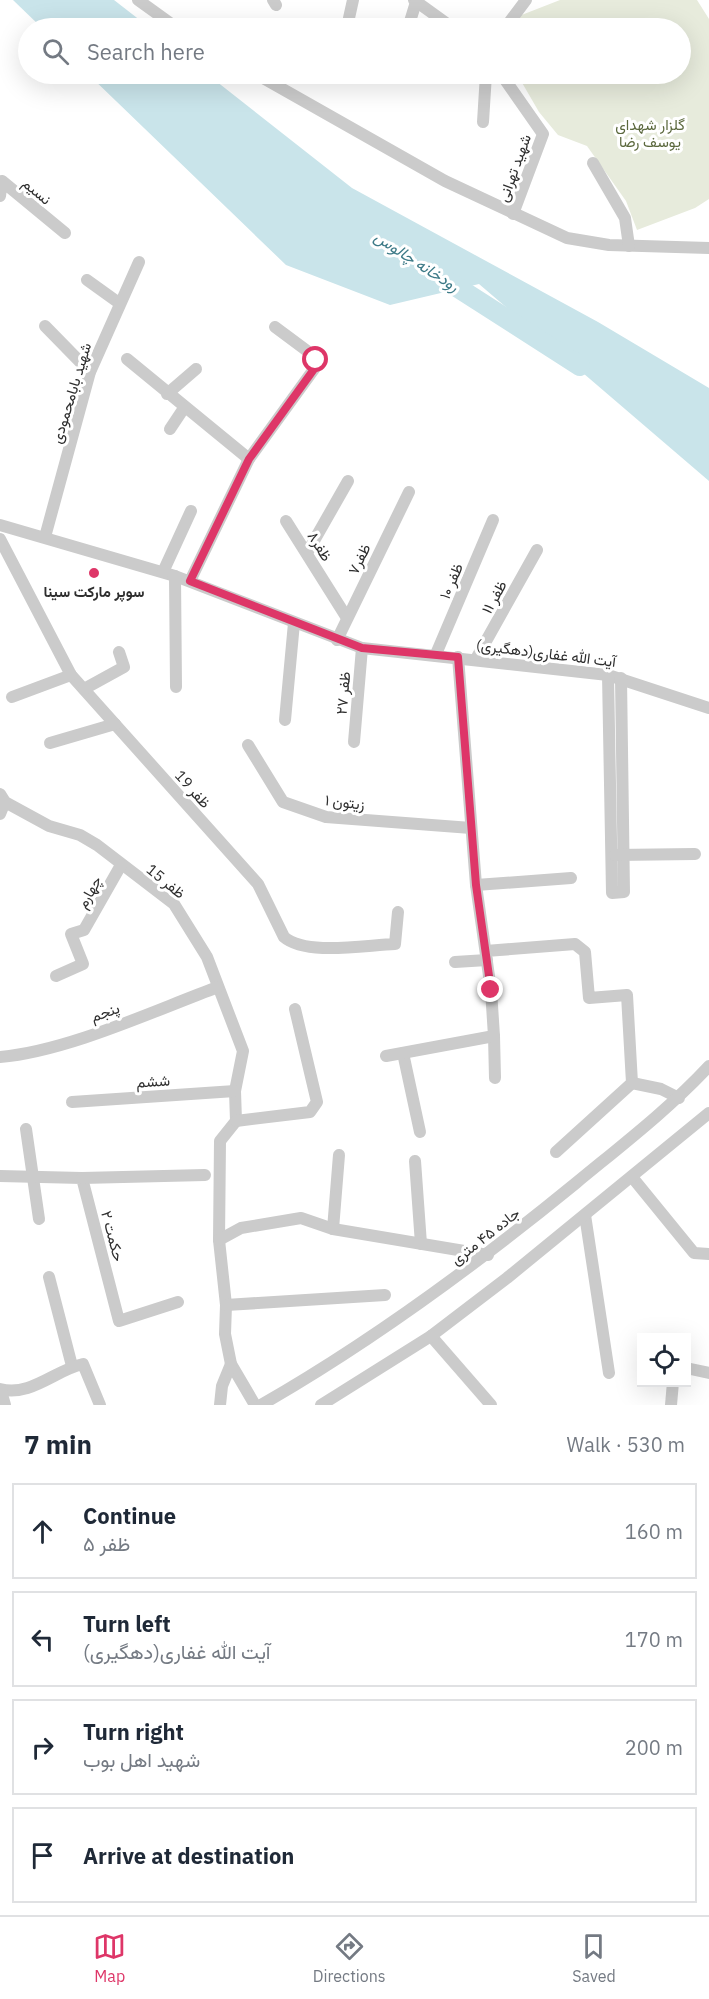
<!DOCTYPE html>
<meta charset="utf-8">
<style>
:root{--surface:#fff;--page:#f6f6f7;--text:#1f2937;--muted:#747a83;--line:#e0e1e3;--accent:#de3668}
body{margin:0;font-family:"IBM Plex Sans",Vazirmatn,sans-serif;background:var(--page);color:var(--text)}
.controls{position:absolute;right:18px;bottom:18px;display:grid;overflow:hidden;border-radius:0px;box-shadow:0 6px 24px #0002}
.controls button{width:54px;height:54px;display:grid;place-items:center;padding:0;border:0;border-bottom:2px solid var(--line);background:var(--surface);color:var(--text);font:30px sans-serif}
.stop{position:absolute;width:18px;height:18px;margin:-14px;border:4px solid #de3668;border-radius:50%;background:#fff}
.stop.end{background:#de3668;border-color:#fff;box-shadow:0 2px 6px #0008}
.list{margin:0;padding:0;list-style:none}
h2{display:flex;justify-content:space-between;align-items:center;height:78px;margin:0;padding:0 24px;font-size:26px}
h2 small{font-size:20px;font-weight:400;color:var(--muted)}
.list li{display:grid;grid-template-columns:39px 1fr auto;gap:18px;align-items:center;box-sizing:border-box;height:96px;margin:0 12px 12px;padding:0 12px;border:2px solid var(--line);border-radius:0px}
.list b{display:block;font-size:22px;white-space:nowrap}
.list p{margin:0;font-size:20px;white-space:nowrap;color:var(--muted)}
.list em{font-size:20px;font-style:normal;color:var(--muted)}
.icon{flex:none;width:33px;height:33px;fill:none;stroke:currentColor;stroke-width:2;stroke-linecap:round;stroke-linejoin:round}
.map{position:relative;flex:none;width:709px;height:1405px;overflow:hidden}
.search{position:absolute;background:var(--surface);box-shadow:0 6px 24px #0002;left:18px;right:18px;top:18px;height:66px;display:flex;align-items:center;gap:15px;box-sizing:border-box;padding:0 21px;border-radius:33px;color:var(--muted);font-size:22px}
.sheet{height:510px;background:var(--surface)}
nav{display:flex;justify-content:space-around;align-items:center;box-sizing:border-box;height:84px;border-top:2px solid var(--line);background:var(--surface);font-size:16px;color:var(--muted)}
nav a{display:grid;justify-items:center;gap:3px}
nav .on{color:var(--accent)}
.map>svg:first-child{display:block}
.green{fill:#e7ebdc}
.water{fill:#c9e4ea}
.lines{fill:none;stroke-linecap:round;stroke-linejoin:round}
.river{stroke:#c9e4ea;stroke-width:20}
.minor{stroke:#cbcbcb;stroke-width:12}
.route{stroke:#de3668;stroke-width:8}
.poi-dot{fill:#de3668;stroke:#fff;stroke-width:2}
.labels{text-anchor:middle;dominant-baseline:central;stroke-width:6;stroke-linejoin:round;paint-order:stroke}
.park-label{font-size:15px;fill:#5b683d;stroke:#fff}
.street-label{font-size:15px;fill:#2e2e2e;stroke:#fff}
.poi-label{font-size:15px;font-weight:bold;fill:#2e2e2e;stroke:#fff}
.water-label{font-size:16px;font-style:italic;fill:#3d7a87;stroke:#fff}
</style>
<div class="map">
<svg width="709" height="1405" viewBox="0 0 709 1405">
<rect width="100%" height="100%" fill="#fff"/>
<path class="green" d="M560,0h137l12,19v180l-14,9 -58,22 -11,-29 -39,-55 -29,-11 -19,-23 -22,-38h163v-46h-167l6,-12z"/>
<g class="water">
<path d="M13,0h101l36,28h-108z"/>
<path d="M88,74h119l145,114 246,134 111,66v93l-230,-197 -89,21 -104,-40z"/>
</g>
<g class="lines">
<path class="river" d="M438,275l142,91"/>
<g class="minor">
<path d="M138,0l39,28"/>
<path d="M273,0l3,5"/>
<path d="M414,0l39,28"/>
<path d="M349,18l4,-18"/>
<path d="M408,28l8,-26"/>
<path d="M505,28l21,-28"/>
<path d="M256,74l189,107 122,57 42,7 100,3"/>
<path d="M501,74l42,60 -30,80"/>
<path d="M483,122l3,-48"/>
<path d="M593,163l32,55 4,28"/>
<path d="M0,196l2,-15 63,52"/>
<path d="M87,280l32,23"/>
<path d="M45,326l45,46"/>
<path d="M127,359l122,100"/>
<path d="M167,394l29,-25"/>
<path d="M170,429l14,-21"/>
<path d="M286,521l61,97"/>
<path d="M0,525l175,51 187,72 246,27 101,33"/>
<path d="M45,537l45,-165 49,-110"/>
<path d="M0,539l71,136 187,209 26,53c22,19 81,8 111,7l3,-32"/>
<path d="M307,553l41,-72"/>
<path d="M163,572l28,-61"/>
<path d="M175,576l1,111"/>
<path d="M190,581l59,-122 68,-94 -3,-9 -39,-29"/>
<path d="M337,640l72,-148"/>
<path d="M436,654l57,-134"/>
<path d="M476,659l61,-109"/>
<path d="M608,675l4,218 12,-1 -3,-214"/>
<path d="M84,689l40,-22 -5,-15"/>
<path d="M12,697l59,-22"/>
<path d="M285,720l9,-97"/>
<path d="M354,742l8,-94"/>
<path d="M50,743l65,-19"/>
<path d="M248,745l35,57 43,15 145,11"/>
<path d="M0,794l5,8 44,24 31,9 17,10 77,59 33,53 36,94 -8,40 1,30 -16,20 -1,99 7,65 -1,29 6,30 24,41"/>
<path d="M0,814l5,-12"/>
<path d="M615,855l80,-1"/>
<path d="M476,885l95,-7"/>
<path d="M486,951l89,-7 10,8 4,46 38,-3 5,88 -76,69"/>
<path d="M455,962l32,-2"/>
<path d="M56,976l27,-12 -12,-30 13,-4 37,-65"/>
<path d="M494,1036l1,42"/>
<path d="M403,1053l17,79"/>
<path d="M386,1056l108,-20 -3,-46 -15,-105 -18,-228"/>
<path d="M0,1057c68,-6 153,-46 218,-70"/>
<path d="M632,1083l29,6 18,9"/>
<path d="M72,1102l163,-11"/>
<path d="M236,1121l74,-9 7,-10 -22,-93"/>
<path d="M26,1129l13,90"/>
<path d="M415,1161l6,83"/>
<path d="M0,1176l82,2 37,143 59,-19"/>
<path d="M632,1177l62,76 15,1"/>
<path d="M82,1178l123,-3"/>
<path d="M585,1215l24,158"/>
<path d="M333,1229l6,-74"/>
<path d="M219,1240l22,-12 60,-10 32,11 155,26"/>
<path d="M49,1277l23,89"/>
<path d="M226,1305l159,-10"/>
<path d="M431,1336l60,69"/>
<path d="M686,1368l23,5"/>
<path d="M0,1389c31,8 55,-19 83,-25l17,41"/>
<path d="M1,1391l4,14"/>
<path d="M220,1405l2,-19 9,-22"/>
<path d="M261,1405c112,-64 216,-141 315,-222 46,-38 93,-74 133,-117"/>
<path d="M321,1405l110,-69 76,-58 202,-165"/>
<path d="M671,1405l2,-23"/>
</g>
</g>
<g class="lines">
<path class="route" d="M316,360l1,5 -68,94 -59,122 172,67 96,9 18,228 15,105"/>
</g>
<circle class="poi-dot" cx="94" cy="573" r="6"/>
<g class="labels">
<g class="park-label">
<text x="650" y="124">گلزار شهدای<tspan x="650" dy="17">یوسف رضا</tspan></text>
</g>
<g class="street-label">
<text transform="translate(514 168) rotate(-70)">شهید تهرانی</text>
<text transform="translate(37 191) rotate(40)">نسیم</text>
<text transform="translate(71 393) rotate(-73)">شهید بابامحمودی</text>
<text transform="translate(320 546) rotate(58)">ظفر۸</text>
<text transform="translate(359 559) rotate(-64)">ظفر۷</text>
<text transform="translate(451 581) rotate(-67)">ظفر ۱۰</text>
<text transform="translate(494 597) rotate(-61)">ظفر ۱۱</text>
<text transform="translate(546 653) rotate(7)">آیت الله غفاری(دهگیری)</text>
<text transform="translate(343 693) rotate(-85)">ظفر ۲۷</text>
<text transform="translate(193 789) rotate(48)">ظفر 19</text>
<text transform="translate(345 802) rotate(7)">زیتون ۱</text>
<text transform="translate(166 881) rotate(39)">ظفر 15</text>
<text transform="translate(89 892) rotate(-61)">چهارم</text>
<text transform="translate(105 1012) rotate(-20)">پنجم</text>
<text transform="translate(153 1081) rotate(-4)">ششم</text>
<text transform="translate(113 1236) rotate(75)">حکمت ۲</text>
<text transform="translate(485 1236) rotate(-38)">جاده ۴۵ متری</text>
</g>
<g class="poi-label">
<text x="94" y="591">سوپر مارکت سینا</text>
</g>
<g class="water-label">
<text transform="translate(417 261) rotate(33)">رودخانه چالوس</text>
</g>
</g>
</svg>
<div class="controls">
<button><svg class="icon" aria-label="locate" viewBox="0 0 24 24"><circle cx="12" cy="12" r="6"/><path d="M12 2v4M12 18v4M2 12h4M18 12h4"/></svg></button>
</div>
<div class="stop" style="left:316px;top:360px"></div>
<div class="stop end" style="left:491px;top:990px"></div>
<div class="search"><svg class="icon" aria-label="search" viewBox="0 0 24 24"><circle cx="10" cy="10" r="6"/><path d="M15 15l6 6"/></svg>Search here</div>
</div>
<section class="sheet">
<h2>7 min<small>Walk · 530 m</small></h2>
<ul class="list">
<li><svg class="icon" aria-label="ahead" viewBox="0 0 24 24"><path d="M12 20V5M6 11l6-6 6 6"/></svg><div><b>Continue</b><p>ظفر ۵</p></div><em>160 m</em></li>
<li><svg class="icon" aria-label="left" viewBox="0 0 24 24"><path d="M17 20v-9H6M10 6l-5 5 5 5"/></svg><div><b>Turn left</b><p>آیت الله غفاری(دهگیری)</p></div><em>170 m</em></li>
<li><svg class="icon" aria-label="right" viewBox="0 0 24 24"><path d="M7 20v-9h11M14 6l5 5-5 5"/></svg><div><b>Turn right</b><p>شهید اهل بوب</p></div><em>200 m</em></li>
<li><svg class="icon" aria-label="arrive" viewBox="0 0 24 24"><path d="M6 21V4h12l-3 4 3 4H6"/></svg><div><b>Arrive at destination</b></div></li>
</ul>
</section>
<nav>
<a class="on"><svg class="icon" aria-label="map" viewBox="0 0 24 24"><path d="M3 6l6-2 6 2 6-2v14l-6 2-6-2-6 2zM9 4v14M15 6v14"/></svg>Map</a>
<a><svg class="icon" aria-label="directions" viewBox="0 0 24 24"><path d="M12 3l9 9-9 9-9-9zM9 14v-3h6M13 9l2 2-2 2"/></svg>Directions</a>
<a><svg class="icon" aria-label="saved" viewBox="0 0 24 24"><path d="M7 4h10v16l-5-4-5 4z"/></svg>Saved</a>
</nav>
